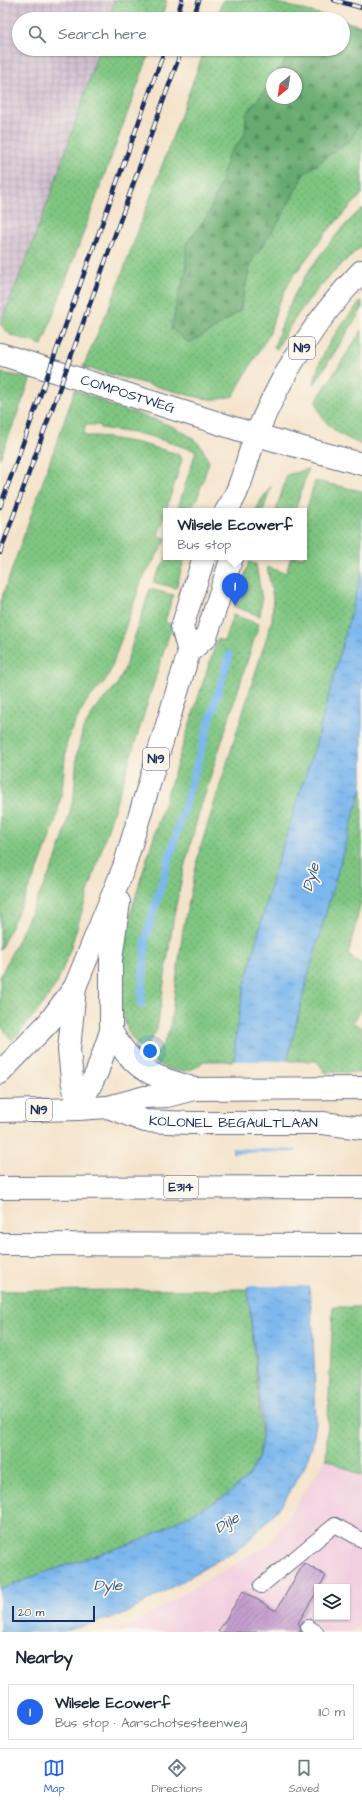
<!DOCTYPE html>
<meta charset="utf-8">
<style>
:root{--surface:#fff;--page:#f6f6f7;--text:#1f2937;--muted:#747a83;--line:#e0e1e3;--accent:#2563eb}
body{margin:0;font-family:"Architects Daughter",sans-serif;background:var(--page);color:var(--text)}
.controls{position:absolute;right:12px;bottom:12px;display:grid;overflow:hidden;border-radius:0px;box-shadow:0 1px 3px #0004}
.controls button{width:36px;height:36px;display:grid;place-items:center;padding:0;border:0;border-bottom:1px solid var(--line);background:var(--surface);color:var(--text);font:20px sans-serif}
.compass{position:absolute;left:266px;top:68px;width:36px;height:36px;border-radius:50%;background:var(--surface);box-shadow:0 1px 3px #0004;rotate:210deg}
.scale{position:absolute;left:12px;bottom:10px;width:83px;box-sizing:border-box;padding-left:4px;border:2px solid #1b2f5e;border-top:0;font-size:11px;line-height:14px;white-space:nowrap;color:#1b2f5e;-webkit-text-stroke:3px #fbf7ec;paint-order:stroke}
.you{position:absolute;left:150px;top:1051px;width:14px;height:14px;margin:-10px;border:3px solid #fff;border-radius:50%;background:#1a73e8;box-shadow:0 0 0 6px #1a73e833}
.badge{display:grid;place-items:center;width:26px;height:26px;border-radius:50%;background:var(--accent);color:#fff;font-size:13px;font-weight:700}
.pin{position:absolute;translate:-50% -33px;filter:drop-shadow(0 1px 2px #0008)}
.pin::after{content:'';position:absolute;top:21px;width:14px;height:12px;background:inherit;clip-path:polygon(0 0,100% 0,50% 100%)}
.popup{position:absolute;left:163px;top:508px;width:144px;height:52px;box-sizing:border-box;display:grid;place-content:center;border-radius:0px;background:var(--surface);filter:drop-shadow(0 1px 3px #0005);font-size:13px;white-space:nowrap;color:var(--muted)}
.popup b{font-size:15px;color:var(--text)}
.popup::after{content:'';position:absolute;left:50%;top:100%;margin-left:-8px;border:8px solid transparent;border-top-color:var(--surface)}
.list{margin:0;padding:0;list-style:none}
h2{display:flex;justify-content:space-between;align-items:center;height:52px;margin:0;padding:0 16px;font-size:17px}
h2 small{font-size:13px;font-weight:400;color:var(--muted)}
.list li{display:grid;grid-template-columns:26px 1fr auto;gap:12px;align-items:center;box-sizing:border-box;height:56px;margin:0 8px 8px;padding:0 8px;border:1px solid var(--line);border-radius:0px}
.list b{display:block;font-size:15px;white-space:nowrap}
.list p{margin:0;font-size:13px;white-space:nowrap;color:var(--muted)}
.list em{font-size:13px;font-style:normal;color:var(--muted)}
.icon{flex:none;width:22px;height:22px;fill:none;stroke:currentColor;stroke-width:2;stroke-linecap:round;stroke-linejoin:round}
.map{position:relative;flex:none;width:362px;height:1632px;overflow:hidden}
.search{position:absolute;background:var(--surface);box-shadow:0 1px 3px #0004;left:12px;right:12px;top:12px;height:44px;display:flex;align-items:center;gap:10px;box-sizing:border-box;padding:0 14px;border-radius:22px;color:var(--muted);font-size:15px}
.sheet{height:116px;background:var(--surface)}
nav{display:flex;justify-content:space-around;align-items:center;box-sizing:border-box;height:56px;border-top:1px solid var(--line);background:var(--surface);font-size:11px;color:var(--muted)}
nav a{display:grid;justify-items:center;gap:2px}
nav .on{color:var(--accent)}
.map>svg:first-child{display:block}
.built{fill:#f2cfe0;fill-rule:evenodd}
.industrial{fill:url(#industrial-grid)}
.grass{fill:url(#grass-dots);stroke:#4d7a70;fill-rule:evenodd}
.forest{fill:url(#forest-firs);stroke:#416d66}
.water{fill:url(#water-ripples);stroke:#4c73a6}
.pier{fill:#f4e3ca}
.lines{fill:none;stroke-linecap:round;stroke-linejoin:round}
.stream{stroke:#7cb7ed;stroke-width:8}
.building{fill:url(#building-hatch)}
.service-casing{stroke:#676e84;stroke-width:16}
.minor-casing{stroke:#676e84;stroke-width:24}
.tertiary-casing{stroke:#676e84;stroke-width:24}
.primary-casing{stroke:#676e84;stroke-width:24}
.motorway-casing{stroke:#676e84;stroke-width:24}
.service{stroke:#fff;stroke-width:14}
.minor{stroke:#fff;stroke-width:22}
.tertiary{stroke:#fff;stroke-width:22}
.primary{stroke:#fff;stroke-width:22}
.motorway{stroke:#fff;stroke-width:22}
.rail-casing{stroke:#1b2f5e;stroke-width:4.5}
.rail{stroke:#fbf7ec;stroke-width:3;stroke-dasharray:9;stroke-linecap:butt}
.labels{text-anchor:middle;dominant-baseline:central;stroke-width:3.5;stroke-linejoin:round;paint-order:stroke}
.shield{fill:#fbf7ec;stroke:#5e6b89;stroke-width:1}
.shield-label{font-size:13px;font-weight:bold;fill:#1b2f5e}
.street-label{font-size:14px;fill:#1b2f5e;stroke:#fbf7ec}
.water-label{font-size:15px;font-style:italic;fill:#385889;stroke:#fbf7ec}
</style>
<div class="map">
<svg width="362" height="1632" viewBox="0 0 362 1632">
<defs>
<pattern id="industrial-grid" width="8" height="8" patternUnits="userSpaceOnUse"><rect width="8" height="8" fill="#cfbdcf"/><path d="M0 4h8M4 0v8" fill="none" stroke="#a79aab"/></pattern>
<pattern id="grass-dots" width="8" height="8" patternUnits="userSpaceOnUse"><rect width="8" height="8" fill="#7fc681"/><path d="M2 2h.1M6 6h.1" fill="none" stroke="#67a16d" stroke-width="1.8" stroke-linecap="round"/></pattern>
<pattern id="forest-firs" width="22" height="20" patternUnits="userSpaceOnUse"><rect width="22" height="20" fill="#67ab6f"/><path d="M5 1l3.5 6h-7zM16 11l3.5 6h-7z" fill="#548c5e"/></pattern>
<pattern id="water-ripples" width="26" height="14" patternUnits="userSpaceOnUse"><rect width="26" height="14" fill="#7cb7ed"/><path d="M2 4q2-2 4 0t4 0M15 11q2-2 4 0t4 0" fill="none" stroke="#6595c3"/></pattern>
<pattern id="building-hatch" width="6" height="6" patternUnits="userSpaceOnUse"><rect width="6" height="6" fill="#c59ece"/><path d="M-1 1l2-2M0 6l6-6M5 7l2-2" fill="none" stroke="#9f81aa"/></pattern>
</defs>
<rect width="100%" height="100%" fill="#fbf7ec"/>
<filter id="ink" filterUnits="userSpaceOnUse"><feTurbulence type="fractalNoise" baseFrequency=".025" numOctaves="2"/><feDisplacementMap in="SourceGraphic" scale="8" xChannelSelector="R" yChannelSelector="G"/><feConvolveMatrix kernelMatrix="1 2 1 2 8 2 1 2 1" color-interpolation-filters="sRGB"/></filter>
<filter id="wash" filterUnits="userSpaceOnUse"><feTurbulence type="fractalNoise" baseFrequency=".012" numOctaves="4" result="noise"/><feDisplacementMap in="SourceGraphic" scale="16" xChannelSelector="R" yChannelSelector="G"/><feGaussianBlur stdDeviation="0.9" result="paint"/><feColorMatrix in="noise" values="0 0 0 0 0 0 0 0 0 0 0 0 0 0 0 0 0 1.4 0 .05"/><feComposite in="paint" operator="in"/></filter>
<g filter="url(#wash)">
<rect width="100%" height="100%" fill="#f4e3ca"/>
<path class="built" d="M326,1459l36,17v143l-8,13h-248l29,-9 75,-45 59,-33zM317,1587h30v30h-30z"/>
<path class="industrial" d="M0,0h114l-5,19h-90v30h80l-33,101 -40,114 -26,60z"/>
<g class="grass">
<path d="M114,0h53l-6,19h-52z"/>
<path d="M223,0h44l71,19h-122z"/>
<path d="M343,21l19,5v168l-37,40 -34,45 -14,28 -7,25 -37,64 -19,4 -22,-4 -109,-29 32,-74 90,-244h138zM272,74h24v24h-24z"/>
<path d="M99,49h52l-109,296 -32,-10 -10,-11c38,-90 70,-182 99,-275z"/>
<path d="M362,208v38c-33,28 -66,64 -85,103l-3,-2c7,-19 13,-39 23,-57 17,-30 40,-58 65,-82z"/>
<path d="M362,300v9l-48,76c4,-32 27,-61 48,-85z"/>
<path d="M362,330v115c-23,-10 -39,-18 -46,-44z"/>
<path d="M1,373l30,5 -31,81v-85z"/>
<path d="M75,390l31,12v2c26,9 76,20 94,41 4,5 6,12 9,17l-12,37 -8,12h-12l19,-60 -50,-16 -46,-7 -1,-3h-14l-1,11h13l41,7 40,11 4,5 -24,77 8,2v2l-25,42 -31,90 -4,8 -20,22 -15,28 -5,16 -4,46 -7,31 -16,44 -39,83v-347z"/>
<path d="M308,469l-13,42h-19l11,-36z"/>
<path d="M315,481l47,10v81l-48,178 -41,126 -29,113 -8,43 -2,29h-30c-18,16 -31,11 -51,0l-1,-2 11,-15 7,-15 13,-100 16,-77 73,-232 1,-22 -6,-31 19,6 5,-16h13v-40z"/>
<path d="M271,486l-8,25h-7l5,-11z"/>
<path d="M167,557h18l-9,31 -23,-6z"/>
<path d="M249,562l7,2 6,36 -2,16 -25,-9z"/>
<path d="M150,589l23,6 -8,27 7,3 -102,325 -13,33 -17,25 -28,33 -12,-17v-47l55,-115 8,-24 11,-42 3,-43 6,-24 12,-20 22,-24 7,-15z"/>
<path d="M233,615l26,9 -61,192 -14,52 -10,47 -17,115 -13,20c-29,-17 -25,-76 -20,-104 7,-41 21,-80 33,-120 20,-62 40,-125 60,-187l7,2z"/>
<path d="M362,786v112l-14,57 14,9v44l-9,15 9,4v46l-39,-1v-3l-6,-8h-30l22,-89z"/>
<path d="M248,1289l14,149 -4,21 -11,19 -22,18 -83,44 -105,35 -37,15v-299z"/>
<path d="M333,1307h29v169l-36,-17z"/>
</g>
<path class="forest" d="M343,21l19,5v94l-11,19 -47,35 -24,46 -29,42 -11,49 -29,20 -22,12 -18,-14 7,-33 8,-23v-29l23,-31 12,-31 6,-25 18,-22 1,-21 26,-33v17h24v-24h-19l15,-25h51z"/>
<path class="water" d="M362,572v214l-53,186 -22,89 26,268 3,94 -4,23 -7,20 -24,40 -18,20 -20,20 -118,68 -64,18h-61v-42l37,-15 105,-35 83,-44 22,-18 11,-19 4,-21v-19l-32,-294 6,-93 8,-43 29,-113 41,-126z"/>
<g class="pier">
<path d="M232,1061h57l8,89 -66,-2 -3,-23z"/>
<path d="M297,1152l13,134h-65l-14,-133z"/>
</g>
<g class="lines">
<path class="stream" d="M141,1005l5,-68 83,-282"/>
</g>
<g id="blocks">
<path class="building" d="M304,1563l22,13 -7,11h-2v4l-19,32 2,2 1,7h-83l25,-41 33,20z"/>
</g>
</g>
<g filter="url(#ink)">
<use href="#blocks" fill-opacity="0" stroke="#676e84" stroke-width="1"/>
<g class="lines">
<g class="service-casing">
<g id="service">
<path d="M261,1586l74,-61 27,15"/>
<path d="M308,1627l8,5"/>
</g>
</g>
<g class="minor-casing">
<g id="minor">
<path id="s1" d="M0,354l256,81 106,29"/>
</g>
</g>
<g class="tertiary-casing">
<g id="tertiary">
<path d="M75,987l-6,63 3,29 6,30 30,-2 37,-10 22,-1 27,-7 168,-1"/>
<path d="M111,1031c7,12 16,25 27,34 16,13 38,17 56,24"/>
<path id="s2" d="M108,1107l37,14 45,2h132l40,5"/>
</g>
</g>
<g class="primary-casing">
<g id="primary">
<path d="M226,511c16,-22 20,-51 30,-76 25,-60 61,-118 106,-164"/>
<path d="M189,652l-7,-25 22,-70"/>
<path d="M0,1073l49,-51 26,-35 49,-120 65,-215 17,-15 26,-80"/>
<path d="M0,1111l78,-2 19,-37 14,-41v-72l8,-57"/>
</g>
</g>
<g class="motorway-casing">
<g id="motorway">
<path d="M0,1188l362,-1"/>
<path d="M0,1244l362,1"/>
</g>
</g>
<use href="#service" class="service"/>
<use href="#minor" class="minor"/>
<use href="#tertiary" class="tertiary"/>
<use href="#primary" class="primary"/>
<use href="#motorway" class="motorway"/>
<g class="rail-casing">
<g id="rail">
<path d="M334,0l28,8"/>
<path d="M176,19l6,-19"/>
<path d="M193,19l6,-19"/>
<path d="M0,507l165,-458"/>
<path d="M0,553l182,-504"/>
</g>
</g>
<use href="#rail" class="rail"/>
</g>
</g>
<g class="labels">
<g class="shield">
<rect x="289" y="337" width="26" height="22" rx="3"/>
<rect x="143" y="748" width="26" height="22" rx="3"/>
<rect x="26" y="1099" width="26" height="22" rx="3"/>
<rect x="164" y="1176" width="34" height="22" rx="3"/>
</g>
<g class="shield-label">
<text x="302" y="348">N19</text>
<text x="156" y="759">N19</text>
<text x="39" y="1110">N19</text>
<text x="181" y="1187">E314</text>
</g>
<g class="street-label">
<text stroke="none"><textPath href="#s1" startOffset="134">COMPOSTWEG</textPath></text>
<text stroke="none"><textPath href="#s2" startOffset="128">KOLONEL BEGAULTLAAN</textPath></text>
</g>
<g class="water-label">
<text transform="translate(311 877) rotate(-74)">Dyle</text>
<text transform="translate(227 1523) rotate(-32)">Dijle</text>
<text x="108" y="1585">Dyle</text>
</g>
</g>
</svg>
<div class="controls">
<button><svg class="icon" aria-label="layers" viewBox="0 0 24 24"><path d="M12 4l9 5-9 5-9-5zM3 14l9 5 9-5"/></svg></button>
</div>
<svg class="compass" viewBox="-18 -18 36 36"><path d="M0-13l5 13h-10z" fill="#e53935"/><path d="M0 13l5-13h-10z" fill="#747a83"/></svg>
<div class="scale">20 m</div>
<div class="you"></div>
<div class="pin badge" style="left:235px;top:606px">1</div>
<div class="popup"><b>Wilsele Ecowerf</b>Bus stop</div>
<div class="search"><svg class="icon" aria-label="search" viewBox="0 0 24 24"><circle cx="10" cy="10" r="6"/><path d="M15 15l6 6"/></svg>Search here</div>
</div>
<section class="sheet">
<h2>Nearby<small></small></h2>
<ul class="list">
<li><span class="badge">1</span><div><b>Wilsele Ecowerf</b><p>Bus stop · Aarschotsesteenweg</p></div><em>110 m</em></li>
</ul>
</section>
<nav>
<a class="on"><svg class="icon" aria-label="map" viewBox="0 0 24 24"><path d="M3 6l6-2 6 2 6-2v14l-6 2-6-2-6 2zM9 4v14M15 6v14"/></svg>Map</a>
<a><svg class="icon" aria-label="directions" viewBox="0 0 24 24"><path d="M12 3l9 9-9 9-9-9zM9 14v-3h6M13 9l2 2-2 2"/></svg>Directions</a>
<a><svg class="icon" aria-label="saved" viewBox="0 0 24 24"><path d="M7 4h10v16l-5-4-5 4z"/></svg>Saved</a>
</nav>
